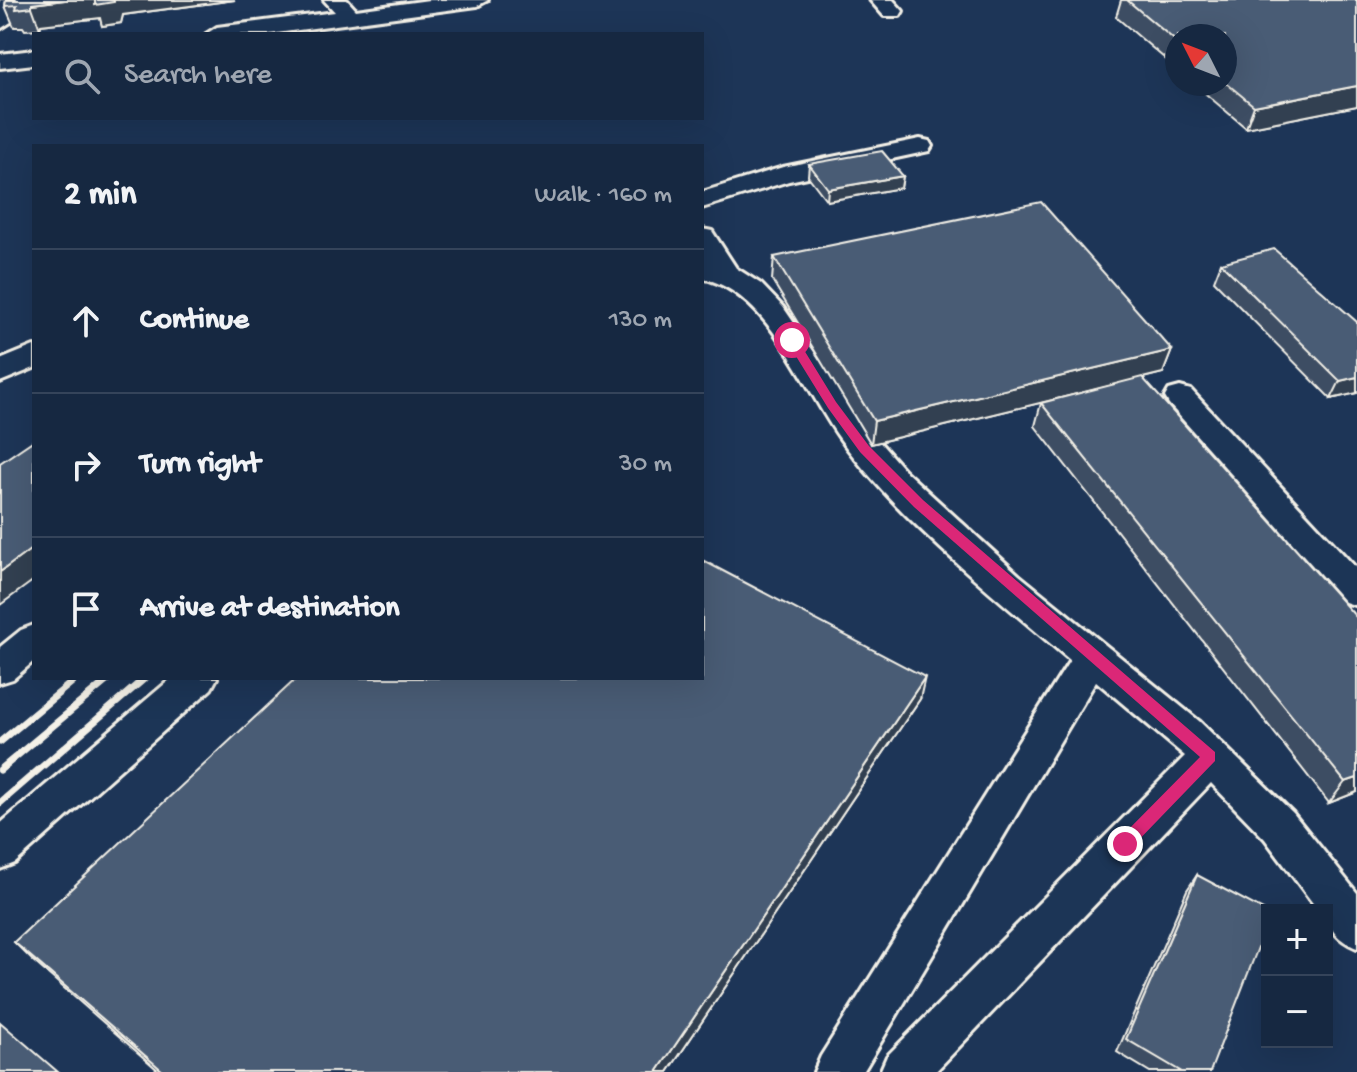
<!DOCTYPE html>
<meta charset="utf-8">
<style>
:root{--surface:#162841;--page:#23344c;--text:#f1f3f6;--muted:#9ea6b1;--line:#35445a}
body{margin:0;font-family:"Gochi Hand",sans-serif;background:var(--page);color:var(--text)}
.controls{position:absolute;right:24px;bottom:24px;display:grid;overflow:hidden;border-radius:0px;box-shadow:0 8px 32px #0002}
.controls button{width:72px;height:72px;display:grid;place-items:center;padding:0;border:0;border-bottom:2px solid var(--line);background:var(--surface);color:var(--text);font:40px sans-serif}
.compass{position:absolute;left:1165px;top:24px;width:72px;height:72px;border-radius:50%;background:var(--surface);box-shadow:0 8px 32px #0002;rotate:312deg}
.stop{position:absolute;width:24px;height:24px;margin:-18px;border:6px solid #db2777;border-radius:50%;background:#fff}
.stop.end{background:#db2777;border-color:#fff;box-shadow:0 2px 8px #0008}
.list{margin:0;padding:0;list-style:none}
h2{display:flex;justify-content:space-between;align-items:center;height:104px;margin:0;padding:0 32px;font-size:34px}
h2 small{font-size:26px;font-weight:400;color:var(--muted)}
.list li{display:grid;grid-template-columns:52px 1fr auto;gap:24px;align-items:center;box-sizing:border-box;height:144px;padding:0 32px;border-top:2px solid var(--line)}
.list b{display:block;font-size:30px;white-space:nowrap}
.list em{font-size:26px;font-style:normal;color:var(--muted)}
.icon{flex:none;width:44px;height:44px;fill:none;stroke:currentColor;stroke-width:2;stroke-linecap:round;stroke-linejoin:round}
.map{position:relative;flex:none;width:1357px;height:1072px;overflow:hidden}
.search{position:absolute;background:var(--surface);box-shadow:0 8px 32px #0002;left:32px;top:32px;width:672px;height:88px;display:flex;align-items:center;gap:20px;box-sizing:border-box;padding:0 28px;border-radius:0px;color:var(--muted);font-size:30px}
.panel{position:absolute;background:var(--surface);box-shadow:0 8px 32px #0002;left:32px;top:144px;width:672px;height:536px;border-radius:0px}
.map>svg:first-child{display:block}
.lines{fill:none;stroke-linecap:round;stroke-linejoin:round}
.minor-casing{stroke:#f4f1e8;stroke-width:6}
.minor{fill:#1d3557;fill-rule:evenodd}
.rail{stroke:#f4f1e8;stroke-width:7}
.wall{fill:#3e4e64;stroke:#f4f1e8;stroke-width:2}
.shaded-wall{fill:#324051;stroke:#f4f1e8;stroke-width:2}
.building{fill:#485b74;stroke:#f4f1e8;stroke-width:2}
.route{fill:#db2777}
</style>
<div class="map">
<svg width="1357" height="1072" viewBox="0 0 1357 1072">
<rect width="100%" height="100%" fill="#1d3557"/>
<filter id="ink" filterUnits="userSpaceOnUse"><feTurbulence type="fractalNoise" baseFrequency=".0125" numOctaves="2"/><feDisplacementMap in="SourceGraphic" scale="16" xChannelSelector="R" yChannelSelector="G"/><feConvolveMatrix kernelMatrix="1 2 1 2 8 2 1 2 1" color-interpolation-filters="sRGB"/></filter>
<g filter="url(#ink)">
<g class="lines">
<g class="minor-casing">
<g id="minor">
<path d="M0,0h14l-3,22 -11,7z"/>
<path d="M324,0h23l9,10 73,-10h59l-11,6 -208,28h-63l11,-7 118,-15z"/>
<path d="M870,0h23l10,11 -3,5h-16z"/>
<path d="M34,50v14l-34,4v-14z"/>
<path d="M920,139l9,2 3,5 -3,5 -140,30 -87,27v-16l81,-25z"/>
<path d="M702,229l10,2 24,37 25,16 22,23 79,115 42,48 115,105 180,146 94,92 64,80v55c-17,-7 -30,-18 -30,-38h-9l-53,-71 -54,-56 -276,289h-55l7,-16 298,-300 -89,-75 -233,391h-49l7,-16 249,-396c-76,-65 -170,-139 -229,-220 -37,-51 -72,-148 -139,-162z"/>
<path d="M34,346v22l-34,14v-22z"/>
<path d="M1180,387l11,3 166,179v37l-12,-4 -176,-198 -4,-7 4,-7z"/>
<path d="M34,625v36l-21,18 -13,4v-36l21,-17z"/>
<path d="M172,678h45l-6,11 -196,174 -15,6v-45z"/>
</g>
</g>
<use href="#minor" class="minor"/>
<g class="rail">
<path d="M0,742l77,-64"/>
<path d="M0,770l110,-92"/>
<path d="M0,803l145,-125"/>
</g>
</g>
<g class="wall">
<path d="M6,0h229l-112,15 -2,8 -19,3 -2,-8 -59,7 -1,4 -15,1 -2,-3h-9l-9,-21z"/>
<path d="M1121,0h236v106l-111,22 -52,-44h31v-48h-48v33l-61,-52z"/>
<path d="M809,164l94,12 -2,12 -74,13 -19,-25z"/>
<path d="M774,257l398,93 -9,23 -20,5 214,414 -28,11 -294,-377 6,-23 27,-7 -197,48 -99,-164z"/>
<path d="M1221,263l136,130 -26,6 -117,-118z"/>
<path d="M920,699l-252,373h-508l-128,-112 -18,-18z"/>
<path d="M1197,875l13,197h-60l-33,-20 70,-162z"/>
</g>
<g class="shaded-wall">
<path d="M65,0h170l-112,15 -2,8 -19,3 -2,-8 -59,7 -1,4 -8,-22v-3z"/>
<path d="M1357,86v20l-111,22 8,-22z"/>
<path d="M903,176l-2,12 -74,13 1,-12z"/>
<path d="M1172,350l-9,23 -292,71 3,-23z"/>
<path d="M1357,377v16l-26,6 9,-18z"/>
<path d="M34,547v33l-34,25v-33z"/>
<path d="M925,677l-5,22 -252,373h-11z"/>
<path d="M1357,778v14l-28,11 16,-21z"/>
</g>
<g class="building">
<path d="M6,0h59l-33,4v3l-16,2 1,-4 -12,1z"/>
<path d="M95,0h19v2l-19,3z"/>
<path d="M1127,0h230v86l-103,20 -29,-24v-46h-48v6z"/>
<path d="M882,151l21,25 -75,13 -19,-25z"/>
<path d="M1041,202l131,148 -298,71 -100,-164z"/>
<path d="M1274,249l83,73v55l-17,4 -119,-118z"/>
<path d="M1142,377l215,241v160l-12,4 -304,-379z"/>
<path d="M34,440v107l-34,25v-109z"/>
<path d="M702,560l223,117 -268,395h-493l-150,-130 283,-264h405z"/>
<path d="M1197,875l70,37v12l-57,148h-28l-56,-33z"/>
<path d="M0,1022l58,50h-58z"/>
</g>
</g>
<path class="route" d="M788,337h8l40,65 33,44 54,54 292,252v9l-85,88h-11v-10l81,-82 -286,-250 -54,-55 -32,-44 -42,-68z"/>
</svg>
<div class="controls">
<button>+</button>
<button>−</button>
</div>
<svg class="compass" viewBox="-18 -18 36 36"><path d="M0-13l5 13h-10z" fill="#e53935"/><path d="M0 13l5-13h-10z" fill="#9ea6b1"/></svg>
<div class="stop" style="left:792px;top:340px"></div>
<div class="stop end" style="left:1125px;top:844px"></div>
<div class="search"><svg class="icon" aria-label="search" viewBox="0 0 24 24"><circle cx="10" cy="10" r="6"/><path d="M15 15l6 6"/></svg>Search here</div>
<section class="panel">
<h2>2 min<small>Walk · 160 m</small></h2>
<ul class="list">
<li><svg class="icon" aria-label="ahead" viewBox="0 0 24 24"><path d="M12 20V5M6 11l6-6 6 6"/></svg><div><b>Continue</b></div><em>130 m</em></li>
<li><svg class="icon" aria-label="right" viewBox="0 0 24 24"><path d="M7 20v-9h11M14 6l5 5-5 5"/></svg><div><b>Turn right</b></div><em>30 m</em></li>
<li><svg class="icon" aria-label="arrive" viewBox="0 0 24 24"><path d="M6 21V4h12l-3 4 3 4H6"/></svg><div><b>Arrive at destination</b></div></li>
</ul>
</section>
</div>
